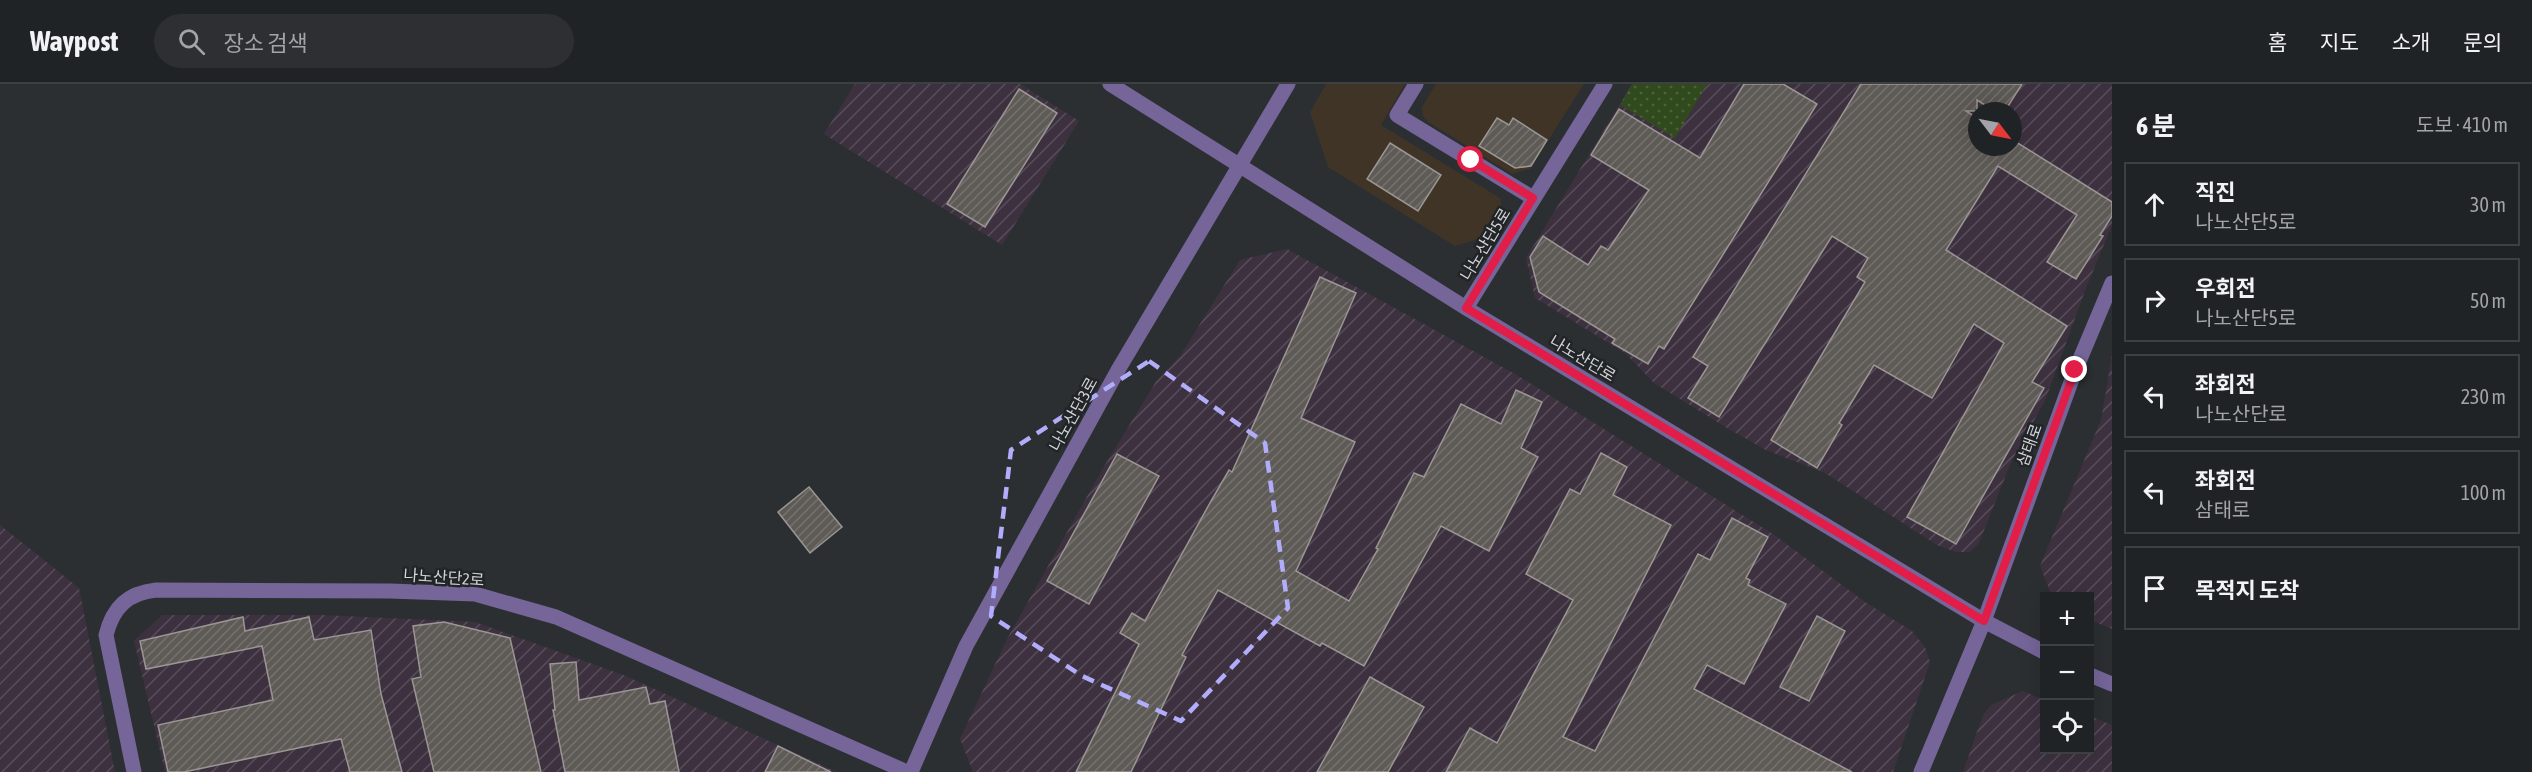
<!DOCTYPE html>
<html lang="ko">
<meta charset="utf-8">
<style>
:root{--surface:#202326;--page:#2d2f32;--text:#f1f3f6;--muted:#a2a4a7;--line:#3d4043}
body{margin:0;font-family:"Asap Condensed","Noto Sans KR",sans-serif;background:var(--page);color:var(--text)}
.controls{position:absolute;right:18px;bottom:18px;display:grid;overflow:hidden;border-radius:0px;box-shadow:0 6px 24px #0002}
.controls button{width:54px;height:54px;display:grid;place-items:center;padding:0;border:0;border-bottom:2px solid var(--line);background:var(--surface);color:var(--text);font:30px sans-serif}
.compass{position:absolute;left:1968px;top:18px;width:54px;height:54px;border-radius:50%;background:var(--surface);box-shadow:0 6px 24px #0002;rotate:122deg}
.stop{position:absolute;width:18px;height:18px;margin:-14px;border:4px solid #e11d48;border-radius:50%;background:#fff}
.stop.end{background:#e11d48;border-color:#fff;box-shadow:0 2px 6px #0008}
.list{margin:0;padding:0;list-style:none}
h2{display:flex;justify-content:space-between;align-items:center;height:78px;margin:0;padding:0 24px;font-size:26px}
h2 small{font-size:20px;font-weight:400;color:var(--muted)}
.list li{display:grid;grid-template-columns:39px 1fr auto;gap:18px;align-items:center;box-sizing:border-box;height:84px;margin:0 12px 12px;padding:0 12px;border:2px solid var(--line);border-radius:0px}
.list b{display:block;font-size:22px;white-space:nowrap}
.list p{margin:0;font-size:20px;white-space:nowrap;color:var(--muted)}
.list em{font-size:20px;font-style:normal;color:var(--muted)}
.icon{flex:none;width:33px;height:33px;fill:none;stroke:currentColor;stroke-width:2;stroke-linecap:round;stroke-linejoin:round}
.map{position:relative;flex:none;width:2112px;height:688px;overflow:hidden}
header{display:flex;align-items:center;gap:36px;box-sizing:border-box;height:84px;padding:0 30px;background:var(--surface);border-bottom:2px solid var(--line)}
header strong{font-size:28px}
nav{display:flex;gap:33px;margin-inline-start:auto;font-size:21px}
.search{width:420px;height:54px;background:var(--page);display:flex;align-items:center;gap:15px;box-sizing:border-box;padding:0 21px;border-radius:33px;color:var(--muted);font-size:22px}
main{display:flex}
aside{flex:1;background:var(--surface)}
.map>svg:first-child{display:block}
.commercial{fill:#3f3425}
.industrial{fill:url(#industrial-furrows);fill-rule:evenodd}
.park{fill:url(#park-dots)}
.building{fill:url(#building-hatch);stroke:#9b9693;stroke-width:1.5}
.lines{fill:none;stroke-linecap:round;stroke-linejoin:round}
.minor{stroke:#756599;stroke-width:15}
.route{stroke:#e11d48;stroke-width:8}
.marked{fill:none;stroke:#b1adfa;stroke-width:4.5;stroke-dasharray:12 8;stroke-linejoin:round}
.labels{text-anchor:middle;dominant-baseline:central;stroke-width:5;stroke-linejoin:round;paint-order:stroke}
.street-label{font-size:16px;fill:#d1d3d6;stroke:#222528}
</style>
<header>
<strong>Waypost</strong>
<div class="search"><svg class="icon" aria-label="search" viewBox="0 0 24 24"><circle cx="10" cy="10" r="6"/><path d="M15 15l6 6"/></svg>장소 검색</div>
<nav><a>홈</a><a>지도</a><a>소개</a><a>문의</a></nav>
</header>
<main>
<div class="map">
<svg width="2112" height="688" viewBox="0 0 2112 688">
<defs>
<pattern id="industrial-furrows" width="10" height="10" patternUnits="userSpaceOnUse" patternTransform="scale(1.5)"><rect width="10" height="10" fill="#3d3140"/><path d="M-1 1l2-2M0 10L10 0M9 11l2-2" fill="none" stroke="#584e5b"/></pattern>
<pattern id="park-dots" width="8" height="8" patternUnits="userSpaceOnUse" patternTransform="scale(1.5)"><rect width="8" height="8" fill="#314a1d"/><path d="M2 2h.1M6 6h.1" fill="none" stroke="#4e633d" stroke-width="1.8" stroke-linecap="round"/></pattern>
<pattern id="building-hatch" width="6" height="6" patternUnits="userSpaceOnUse" patternTransform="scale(1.5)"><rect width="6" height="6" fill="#5e5a56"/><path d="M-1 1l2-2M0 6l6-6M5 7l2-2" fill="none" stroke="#74716e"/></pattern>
</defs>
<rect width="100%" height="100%" fill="#2b2f32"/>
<g class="commercial">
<path d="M1326,0h79l-24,41 119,73 3,15 -12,22 -36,11 -127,-79 -18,-55z"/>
<path d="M1436,0h148l-54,85 -18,5 -84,-52 -5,-6 -1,-9z"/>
</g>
<g class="industrial">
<path d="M855,0h165l59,37 -77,124 -178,-111z"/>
<path d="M1632,0h480v141l-26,63 -41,113 -33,59 -33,83 -9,9h-14l-19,-7 -112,-72 -59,-23 -39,-22 -73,-45 -29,-30 -90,-55 -9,-40zM1977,27h36v36h-36z"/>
<path d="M1287,165l228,125 258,160 92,68 47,29 13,16 5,15 -37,110h-920l-13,-33 47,-100 96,-171 54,-88 23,-24 60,-96z"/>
<path d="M2112,271v274l-22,-9v-24h-38l-12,-30 61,-146z"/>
<path d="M0,441l79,63 36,184h-115z"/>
<path d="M162,531h160l153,7 151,54 211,96h-672l-31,-131z"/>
<path d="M2023,607l21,9v50h46v-34l22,9v47h-149l20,-57 8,-10z"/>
</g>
<path class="park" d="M1632,0h75l-32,54 -55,-33z"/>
<g class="building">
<path d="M1744,0h39l34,20 -153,245 -5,-3 -11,18 -36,-21 3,-4 -76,-47 -9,-35 13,-21 45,29 13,-19 7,4 41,-60 -58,-35 28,-46 81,49z"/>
<path d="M1861,0h161l-17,27h-11l-17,-11v11h-11l11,7v29h36v-7l99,62v14l-12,19 3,1 -27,43 -29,-17 30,-47 -79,-49 -52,84 121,76 -35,56 12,6 -88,156 -49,-27 97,-174 -30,-19 -42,74 -58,-33 -35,58 3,2 -25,43 -46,-28 94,-158 -8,-5 11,-19 -36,-22 -113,181 -31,-19 20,-32 -15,-9z"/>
<path d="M1019,5l38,24 -72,114 -38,-23z"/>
<path d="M1497,34l12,7 4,-7 34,22 -16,26 -16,2 -36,-22z"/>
<path d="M1390,59l51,32 -23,36 -51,-32z"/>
<path d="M1320,193l36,16 -55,125 54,24 -59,129 53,30 29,-52 -2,-1 38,-75 10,4 37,-73 40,20 15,-34 26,12 -21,46 17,9 -49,94 -48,-25 -77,140 -42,-23 -2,3 -102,-56 -36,65 4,2 -55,115h-55l63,-128 -19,-11 12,-20 13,8 66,-120 18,-31 3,2z"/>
<path d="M1601,369l26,14 -14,28 58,30 -108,212 32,14 103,-197 12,6 22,-42 36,19 -22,41 4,2 -2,5 38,19 -42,80 -37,-19 -13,24 158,83h-406l24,-44 27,15 76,-143 -47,-26 44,-85 10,5z"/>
<path d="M1117,370l42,22 -70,128 -42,-23z"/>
<path d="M809,403l33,40 -32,26 -32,-41z"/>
<path d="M1817,532l28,15 -36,70 -29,-14z"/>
<path d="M243,533l2,14 64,-14 5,23 57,-10 10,64 21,78h-52l-9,-33 -157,33h-16l-10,-47 115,-25 -11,-54 -116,23 -6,-28z"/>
<path d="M444,538l66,16 31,134h-107l-22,-93 9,-2 -8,-51z"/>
<path d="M576,578l3,38 67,-13 4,17 15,-3 14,71h-114l-12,-62h2l-5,-46z"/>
<path d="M1370,593l54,30 -36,65h-71z"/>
<path d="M778,662l53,26h-66z"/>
</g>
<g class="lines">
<g class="minor">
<path d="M1110,0l356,224 518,313 60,31"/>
<path d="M1416,0l-19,31 136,83"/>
<path d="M1466,224l139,-224"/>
<path d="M2090,591l22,9"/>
<path d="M134,688l-28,-137c7,-28 22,-42 50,-45l234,1 85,3 81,23 351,155"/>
<path d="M911,688l55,-126 152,-276 170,-286"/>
<path d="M1921,688l63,-151 91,-250 37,-88"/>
</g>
</g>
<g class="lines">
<path class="route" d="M1471,76l62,38 -67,110 518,313 91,-251"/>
</g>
<path class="marked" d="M1149,277l116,82 23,165 -107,113 -99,-45 -91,-60 20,-166z"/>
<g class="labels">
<g class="street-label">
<text transform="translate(1485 160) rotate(-59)">나노산단5로</text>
<text transform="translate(1583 274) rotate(31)">나노산단로</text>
<text transform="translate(1073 330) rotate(-61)">나노산단3로</text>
<text transform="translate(2029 361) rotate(-70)">삼태로</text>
<text transform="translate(444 493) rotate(4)">나노산단2로</text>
</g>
</g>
</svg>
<div class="controls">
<button>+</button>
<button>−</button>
<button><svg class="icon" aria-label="locate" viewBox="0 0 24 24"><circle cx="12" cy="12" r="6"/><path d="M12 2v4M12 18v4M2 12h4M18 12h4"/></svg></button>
</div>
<svg class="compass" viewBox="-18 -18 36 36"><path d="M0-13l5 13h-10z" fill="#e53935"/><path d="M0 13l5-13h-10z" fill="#a2a4a7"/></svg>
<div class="stop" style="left:1471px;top:76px"></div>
<div class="stop end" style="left:2075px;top:286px"></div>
</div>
<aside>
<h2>6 분<small>도보 · 410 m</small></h2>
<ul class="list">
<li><svg class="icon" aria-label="ahead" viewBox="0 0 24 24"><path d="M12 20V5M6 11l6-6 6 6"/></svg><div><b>직진</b><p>나노산단5로</p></div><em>30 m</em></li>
<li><svg class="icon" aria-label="right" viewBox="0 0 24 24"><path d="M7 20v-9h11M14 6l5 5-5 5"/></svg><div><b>우회전</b><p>나노산단5로</p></div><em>50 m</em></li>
<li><svg class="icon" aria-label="left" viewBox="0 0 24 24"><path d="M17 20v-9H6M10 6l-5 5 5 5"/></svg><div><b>좌회전</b><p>나노산단로</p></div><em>230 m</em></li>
<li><svg class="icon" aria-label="left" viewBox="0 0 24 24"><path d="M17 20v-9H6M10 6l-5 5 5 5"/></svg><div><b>좌회전</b><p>삼태로</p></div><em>100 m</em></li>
<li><svg class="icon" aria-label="arrive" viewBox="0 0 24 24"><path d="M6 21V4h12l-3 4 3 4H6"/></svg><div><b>목적지 도착</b></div></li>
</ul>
</aside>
</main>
